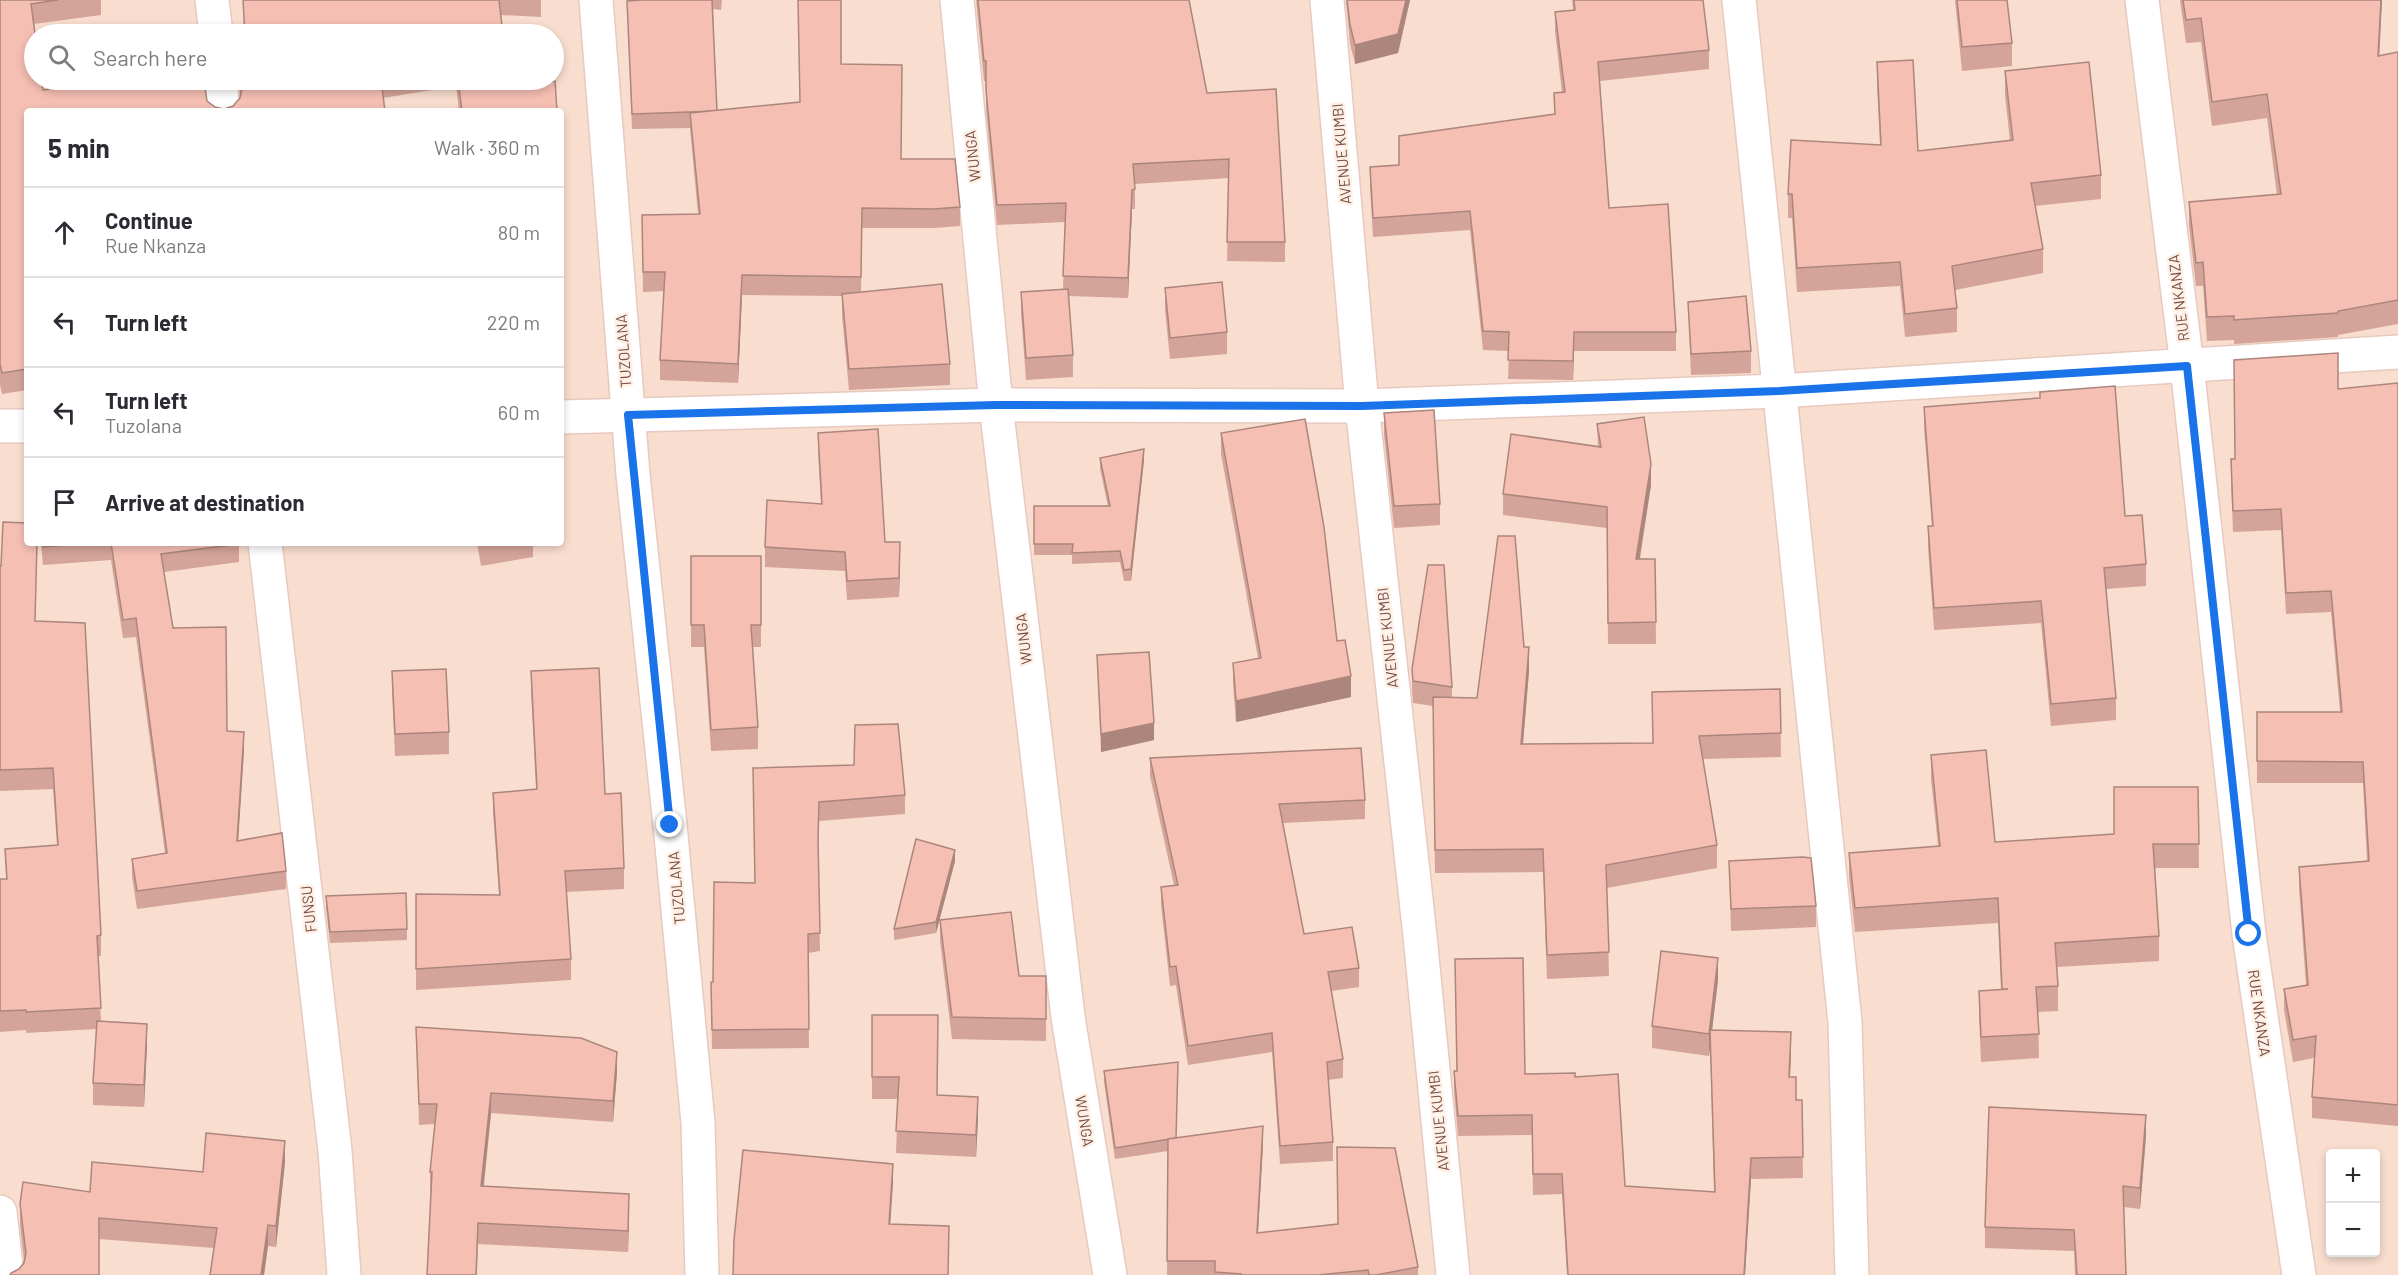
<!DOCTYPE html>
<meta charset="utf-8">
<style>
:root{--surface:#fff;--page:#f7f7f7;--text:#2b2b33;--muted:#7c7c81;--line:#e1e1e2}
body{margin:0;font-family:Barlow,sans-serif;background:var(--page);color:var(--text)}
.controls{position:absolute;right:18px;bottom:18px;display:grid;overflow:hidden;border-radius:6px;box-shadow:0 3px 9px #0003}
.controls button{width:54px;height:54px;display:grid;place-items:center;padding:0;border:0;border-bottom:2px solid var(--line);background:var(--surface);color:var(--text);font:30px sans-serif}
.stop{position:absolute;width:18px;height:18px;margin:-14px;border:4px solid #1a73e8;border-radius:50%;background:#fff}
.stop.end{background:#1a73e8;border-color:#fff;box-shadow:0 2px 6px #0008}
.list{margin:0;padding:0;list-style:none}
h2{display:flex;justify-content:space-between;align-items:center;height:78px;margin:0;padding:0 24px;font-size:26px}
h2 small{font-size:20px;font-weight:400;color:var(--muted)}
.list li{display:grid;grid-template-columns:39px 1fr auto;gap:18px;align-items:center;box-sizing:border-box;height:90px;padding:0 24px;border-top:2px solid var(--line)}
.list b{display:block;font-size:22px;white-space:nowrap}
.list p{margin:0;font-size:20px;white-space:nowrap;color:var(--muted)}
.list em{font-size:20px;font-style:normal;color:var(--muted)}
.icon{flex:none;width:33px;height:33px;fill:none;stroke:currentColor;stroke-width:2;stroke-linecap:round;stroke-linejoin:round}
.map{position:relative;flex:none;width:2398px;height:1275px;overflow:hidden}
.search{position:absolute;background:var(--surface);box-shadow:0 3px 9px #0003;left:24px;top:24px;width:540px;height:66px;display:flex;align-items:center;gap:15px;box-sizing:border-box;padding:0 21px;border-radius:33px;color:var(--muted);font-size:22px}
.panel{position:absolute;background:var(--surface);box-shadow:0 3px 9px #0003;left:24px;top:108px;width:540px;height:438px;border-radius:6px}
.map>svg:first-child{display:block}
.residential{fill:#f9ddcf;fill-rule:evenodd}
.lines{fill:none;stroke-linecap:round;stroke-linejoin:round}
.minor-casing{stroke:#e8c9bf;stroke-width:36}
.minor{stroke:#fff;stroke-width:33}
.wall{fill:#d4a49a}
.shaded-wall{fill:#ac867d}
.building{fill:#f6bfb3;stroke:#ac867d;stroke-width:1.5}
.route{stroke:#1a73e8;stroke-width:8}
.labels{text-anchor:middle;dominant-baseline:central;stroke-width:5;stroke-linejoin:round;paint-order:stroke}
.street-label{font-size:15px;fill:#764b44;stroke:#fff0e6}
</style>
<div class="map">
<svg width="2398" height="1275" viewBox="0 0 2398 1275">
<rect width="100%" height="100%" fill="#feebde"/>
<path class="residential" d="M0,0h2398v1275h-2398zM34,34h520v46h-520zM27,111h534v432h-534zM2330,1154h46v98h-46z"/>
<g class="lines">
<g class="minor-casing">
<g id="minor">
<path d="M212,0l4,34"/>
<path d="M596,0l37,475 37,350 28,298 4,152"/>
<path d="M957,0l39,405 72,612 42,258"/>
<path d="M1327,0l35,406 58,530 33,339"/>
<path d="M1739,0l106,1022 7,253"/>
<path d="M2142,0l45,366 62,568 50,341"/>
<path d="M220,80l3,31"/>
<path d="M561,417l435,-12 366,1 417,-15 619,-39"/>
<path d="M0,426h27"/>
<path d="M265,543l70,608 9,124"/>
<path d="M0,1212l7,63"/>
</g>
</g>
<use href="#minor" class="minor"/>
</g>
<g class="wall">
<path d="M0,0h101v15l-67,9 9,66 164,11 8,6 9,2 9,-3 7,-8 -1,-18h270v3l48,28h-98l-3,-25 -73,12 2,13h-358v279l-25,4 -2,-9z"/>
<path d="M243,0h298v17l-40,-2 2,19h-259z"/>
<path d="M642,0h80l-1,10 -8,-1 4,102 83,-9 41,-38 60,95 59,48v19l-26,2h-72l-1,64 89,72v21l-101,5 -7,-74v-20l-100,-1 -4,88 -78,-3v-20l4,-69 -21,1 -1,-77 56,-1 -8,-86 -58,1 -5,-128z"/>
<path d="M976,0h213l18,93 78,149v20l-58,-1 2,-83 -94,6v25h-3l-4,89 -59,-2 4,59v22l-47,3 -5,-67v-21l42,-3 2,-67 -68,3 -11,-116v-28h-2z"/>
<path d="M1346,0h64l-12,53 -43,11 -5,-20z"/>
<path d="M1572,0h131l6,50v19l-109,12 9,127 67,124v19h-102l-1,29 -65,-1 1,-28 -26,-1 -13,-120 -97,7 -3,-51v-19l29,-2 155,-51v-21h8l-7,-62v-19l18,-2z"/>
<path d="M1955,0h52l5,43v23l-50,5z"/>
<path d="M2180,0h202l-3,56 19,-4v272l-60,11v2l-104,7v-4l-27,1 -4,-55h-7l-7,-60v-24l88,-7 -10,-77 -55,8 -11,-84 -15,1z"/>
<path d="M1877,62l41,89 92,-10 -5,-46v-24l96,104v24l-66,7 8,43v24l-88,17 2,18v24l-52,5 -5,-51 -103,6 -5,-74h-4v-24l92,-49 -3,-59z"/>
<path d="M1165,288l62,44v22l-57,5 -5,-49z"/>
<path d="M1688,302l63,49v22l-60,2z"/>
<path d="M2398,383v743l-86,-8v-21l2,-39 -21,4 -9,-52v-21l22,-4 -7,-97v-21l68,-6 -4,-78h-106v-71h83l-9,-100 -45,2 -5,-84 -48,2 -2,-52v-21h4l103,-70z"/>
<path d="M1924,407l201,109 21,48v22l-40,3 10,109v22l-65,6 -10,-103 -107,7 -6,-82v-22h4l-8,-97z"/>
<path d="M1384,413l56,91v21l-46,3 -10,-93z"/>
<path d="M1597,424l54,61 -11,74h15l1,85h-48l-1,-116 -104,-13v-21l95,-47z"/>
<path d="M818,433l67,109 15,19 -1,36 -52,3 -2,-29 -80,-4v-20l56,-43 -3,-52z"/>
<path d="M1221,433l130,264 -115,25 -3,-38v-21l25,-5 -37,-204z"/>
<path d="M1100,458l44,2 -13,121h-7l-4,-19 -48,2v-9h-38v-49h74l-8,-37z"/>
<path d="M41,543h198v19l-75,10 9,56 54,103 17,19 -6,90 48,31v18l-149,20 -5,-32v-18l33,-6 -29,-216 -13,1 -12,-78 -68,5z"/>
<path d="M477,543h56v14l-52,9z"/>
<path d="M691,556h70v91h-9l6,80v22l-47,2 -7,-104h-13z"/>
<path d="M0,566l35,55 66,314v21h-3l3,66 46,24 -3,61 -51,-2v-22l3,-54 -70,4v-3l-26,2v-153h6l-1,-30 52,-4 -4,-56 -53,2z"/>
<path d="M1524,647l5,24 -6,73 130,-1 -1,-51 128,-3 1,68 -78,2 14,86v23l-110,20 2,88 -62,3 -4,-107 -108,1 -2,-167 -20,-3 -1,-13v-21l40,18v10l25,1z"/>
<path d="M1097,655l57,85 -53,12z"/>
<path d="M392,671l57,61v22l-54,2 -3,-64z"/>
<path d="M531,671l74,123 19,74v21l-58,3 5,67v21l-155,10v-96l83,1 -6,-82v-20l43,-4 -5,-98z"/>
<path d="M1931,755l64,87 119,-8 84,-47 1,81h-44l4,68v25l-102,6 1,19v25l-20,1 1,46 -58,4 -2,-46v-25l22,-2 -3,-66 -143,9 -6,-55v-24l89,-7 -7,-67z"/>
<path d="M1150,758l215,42v19l-82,4 21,111 55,34v19l-28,4 12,68v19l-15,2 5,62v19l-53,3 -8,-112 -84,13 -12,-80 -6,1 -9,-81v-18l13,-2 -24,-109z"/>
<path d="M854,765l51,30v19l-86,7 -1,31 2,99 -12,2 1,95 -97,1 -1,-67h2l42,-99 -2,-115z"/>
<path d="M955,861l-19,72 -42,7v-11z"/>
<path d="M1729,861l87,45v21l-85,4z"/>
<path d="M326,896l81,33v11l-77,3 -4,-35z"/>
<path d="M940,920l79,56h27v65l-94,-2 -12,-98z"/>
<path d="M1718,980l-6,50 79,23 -1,24 6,23h6l1,78 -52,1 -6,96h-178l-5,-81 -29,1 -1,-60 -74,1 -4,-45v-20l121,6 50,109 89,6 -4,-149 -1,13 -57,-8v-22z"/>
<path d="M872,1015l65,80 41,24 -2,38 -80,-4 2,-54h-26z"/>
<path d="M416,1027l201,45 -4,50 -122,-9 -7,74 145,28 -1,37 -150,-8 -47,-51 -1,-1v-20l5,-48 -16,1z"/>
<path d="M1104,1071l72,67 87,6 -5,89 160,34v8h-251l1,-124 -53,8 -11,-77z"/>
<path d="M2146,1136l-6,73 -16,-2 2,68h-51l-1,-24 -89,-3v-21z"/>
<path d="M285,1162l-9,85 -8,-1 -4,29h-54l4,-27 -115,-9 -80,30 5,-8 -4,-36v-21l183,-32z"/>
</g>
<g class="shaded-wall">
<path d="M1406,0h4l-12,53 -43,11v-19z"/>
<path d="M2381,0h1l-4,80v-24z"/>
<path d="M1132,190v19l-4,89v-20z"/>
<path d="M742,275v20l-4,88v-19z"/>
<path d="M1574,332v19l-1,29v-19z"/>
<path d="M1144,449v11l-13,121v-12z"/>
<path d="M1651,464v21l-15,95v-21z"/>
<path d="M900,542v19l-1,36v-19z"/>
<path d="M1529,647v24l-8,96v-23z"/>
<path d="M1351,676v21l-115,25v-21z"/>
<path d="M1154,723v17l-53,12v-18z"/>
<path d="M244,732v18l-7,109v-18z"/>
<path d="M955,850v11l-19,72v-11z"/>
<path d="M1718,958v22l-9,76v-22z"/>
<path d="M147,1024v22l-3,61v-22z"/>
<path d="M1791,1032v21l-2,45v-21z"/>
<path d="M617,1052v20l-4,50v-21z"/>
<path d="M491,1093v20l-10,94v-21z"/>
<path d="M978,1097v22l-2,38v-22z"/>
<path d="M2146,1115v21l-6,73v-21z"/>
<path d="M1263,1126v18l-6,107v-18z"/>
<path d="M285,1141v21l-9,85v-21z"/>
<path d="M1751,1158v21l-6,96h-1z"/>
<path d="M893,1164v20l-4,60v-20z"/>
<path d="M629,1194v21l-1,37v-21z"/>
<path d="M478,1223l-1,52h-1z"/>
<path d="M268,1225v21l-4,29h-3z"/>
</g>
<g class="building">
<path d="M0,0h58l-27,4 4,30 -1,46h7l2,10 77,-10h84l3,21 8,6 9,2 9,-3 7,-8 2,-10 -1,-8h140l4,31h-358v258l-25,4 -2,-9z"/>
<path d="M243,0h256l4,34h-258z"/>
<path d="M642,0h70l5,111 -85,3 -5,-113z"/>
<path d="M798,0h43v64l61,1 -1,94h54l5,48 -26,2 -72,-1 -1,69 -119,-2 -4,89 -78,-4 5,-88h-22l-1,-57 58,-1 -10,-101 110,-11z"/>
<path d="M978,0h211l18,93 69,-4 9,153h-58l2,-83 -96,5 2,25 -3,1 -4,88 -65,-2 3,-73 -69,2 -11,-115v-29h-2z"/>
<path d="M1347,0h59l-8,34 -43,11 -5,-20z"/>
<path d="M1574,0h129l6,50 -111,12 11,146 59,-4 8,128h-102l-1,29 -65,-1 1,-28 -26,-1 -13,-120 -97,7 -3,-51 29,-2v-29l156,-22 -1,-21 11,-1 -10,-80 20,-2z"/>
<path d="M1957,0h50l5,43 -50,4z"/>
<path d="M2183,0h198l-3,56 20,-4v248l-60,11v2l-104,7v-4l-27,1 -4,-55 -7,1 -7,-61 92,-8 -14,-100 -55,8 -11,-84 -15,2z"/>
<path d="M1913,60l5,91 95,-11 -8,-69 84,-9 12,113 -70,8 12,66 -91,17 5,42 -52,6 -5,-52 -103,6 -5,-74h-4l3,-54 90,5 -4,-83z"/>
<path d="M458,80h51v3l46,-2 2,30h-95z"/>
<path d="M1222,282l5,50 -57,6 -5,-50z"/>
<path d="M942,284l8,80 -101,5 -7,-75z"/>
<path d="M1068,289l5,66 -47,3 -5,-66z"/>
<path d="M1746,296l5,55 -60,3 -3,-52z"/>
<path d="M2338,353v36l60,-6v722l-86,-8 4,-61 -23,4 -9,-51 24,-4 -9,-118 70,-6 -6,-99 -106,-1v-49h85l-11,-121 -45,2 -5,-84 -48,2 -2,-52h4l-1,-99z"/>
<path d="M2115,386l10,130 17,-1 4,49 -42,4 12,130 -65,6 -10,-103 -107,7 -6,-82h5l-9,-119 116,-9v-6z"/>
<path d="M1434,410l6,94 -46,2 -10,-93z"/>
<path d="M1644,417l7,47 -15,95h19l1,63 -48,1 -1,-116 -104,-13 8,-60 90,13 -4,-23z"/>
<path d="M1305,419l19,108 13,114 8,-1 6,36 -115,25 -3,-38 28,-5 -40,-225z"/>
<path d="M878,429l7,113h15l-1,36 -52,3 -2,-29 -80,-5 2,-47 55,4 -4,-71z"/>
<path d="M1144,449l-13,120 -7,1 -4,-19 -48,2 1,-9h-39v-38h76l-10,-48z"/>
<path d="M3,522l24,1v20h10l-2,78 50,2 16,312 -4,1 4,72 -75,4v-2l-26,1v-132h7l-2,-30 53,-4 -5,-77 -53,2v-204h1z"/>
<path d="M1498,536h17l9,111h5l-8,97 132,-1 -1,-51 128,-3 1,44 -82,3 18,109 -111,20 3,87 -62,3 -4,-106 -108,1 -2,-153 44,1z"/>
<path d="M42,543h51l-50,4z"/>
<path d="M111,543h128v1l-78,10 12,74 53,-1 1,104 17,1 -7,109 45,-8 4,38 -149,20 -5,-32 35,-6 -31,-235 -13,2z"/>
<path d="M691,556h70v69h-10l7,102 -47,3 -7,-105h-13z"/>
<path d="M1428,565h16l8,122 -39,-6 -1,-12z"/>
<path d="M1149,652l5,71 -53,11 -4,-79z"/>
<path d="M599,668l6,126 16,-1 3,75 -59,3 6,88 -155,10v-75l84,1 -7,-102 44,-4 -6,-118z"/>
<path d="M446,669l3,63 -54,2 -3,-63z"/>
<path d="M898,724l7,71 -86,7 -1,38 2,93 -12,1 1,95 -97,1 -1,-48h2l1,-100 41,1 -2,-115 101,-3 1,-40z"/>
<path d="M1361,748l4,52 -86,4 25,130 48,-7 7,41 -31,4 15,87 -16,3 6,80 -53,4 -8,-113 -84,13 -12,-80 -6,1 -9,-80 17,-2 -28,-127z"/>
<path d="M1986,750l9,92 119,-8v-47h84l1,57h-46l6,92 -104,7 3,43 -22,1 3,47 -58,3 -2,-46 29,-2h-6l-4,-91 -143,10 -6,-55 91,-7 -9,-91z"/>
<path d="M916,839l39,11 -19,72 -42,7z"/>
<path d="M1802,857l9,1 5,48 -85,3 -2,-48z"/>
<path d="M406,893l1,36 -77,3 -4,-36z"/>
<path d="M1011,912l8,64h27v43l-94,-2 -12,-97z"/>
<path d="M1661,951l57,7 -9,76 -57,-8z"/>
<path d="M1523,958l2,116 50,-1v4l43,-3 7,112 90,6 -5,-162 81,2 -2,45h7v23h6l1,57 -52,1 -7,117h-176l-6,-101h-29l-1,-59 -74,1 -4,-45h3l-2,-112z"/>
<path d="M872,1015h66l-1,80 41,2 -2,38 -80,-4 3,-54h-27z"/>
<path d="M97,1021l50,3 -3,61 -51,-2z"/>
<path d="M416,1027l165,11 36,14 -4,49 -122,-8 -10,93 148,8 -1,37 -150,-8 -2,52h-49l5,-103h-2l7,-68h-18z"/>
<path d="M1178,1062l-2,76 -61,10 -11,-77z"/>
<path d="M1989,1107l157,8 -6,73 -17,-2 3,89h-49l-3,-45 -89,-3z"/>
<path d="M1263,1126l-6,107 81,-9 -1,-77 58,1 23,119 -42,8h-7l-1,-5 -50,5h-77v-1l-26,-2v-11h-48l1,-122z"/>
<path d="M206,1133l79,8 -9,85 -8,-1 -7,50h-51l7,-47 -118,-10v57h-89l1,-2 8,-4 5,-6 2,-10 -6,-49 3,-22 67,10 2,-30 111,10z"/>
<path d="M743,1150l150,14 -4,60 60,2 -1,49h-215l1,-35z"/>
</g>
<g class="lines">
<path class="route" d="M670,825l-42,-410 368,-10 366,1 417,-15 408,-25 62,568"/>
</g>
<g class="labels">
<g class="street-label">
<text transform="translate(1341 154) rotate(-95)">AVENUE KUMBI</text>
<text transform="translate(972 156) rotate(-96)">WUNGA</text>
<text transform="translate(2178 298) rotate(-97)">RUE NKANZA</text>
<text transform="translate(623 351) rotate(-94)">TUZOLANA</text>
<text transform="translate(1387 638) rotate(-96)">AVENUE KUMBI</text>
<text transform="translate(1023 639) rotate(-97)">WUNGA</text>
<text transform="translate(676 888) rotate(-95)">TUZOLANA</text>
<text transform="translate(308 909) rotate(-96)">FUNSU</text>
<text transform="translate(2260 1013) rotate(82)">RUE NKANZA</text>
<text transform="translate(1085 1121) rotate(81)">WUNGA</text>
<text transform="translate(1438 1121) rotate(-96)">AVENUE KUMBI</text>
</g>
</g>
</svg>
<div class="controls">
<button>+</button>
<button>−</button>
</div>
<div class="stop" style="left:2249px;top:934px"></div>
<div class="stop end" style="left:670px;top:825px"></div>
<div class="search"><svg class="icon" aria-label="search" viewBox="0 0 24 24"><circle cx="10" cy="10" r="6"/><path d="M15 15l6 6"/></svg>Search here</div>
<section class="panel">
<h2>5 min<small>Walk · 360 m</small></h2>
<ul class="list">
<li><svg class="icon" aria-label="ahead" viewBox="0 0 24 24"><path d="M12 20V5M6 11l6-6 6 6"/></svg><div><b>Continue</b><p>Rue Nkanza</p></div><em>80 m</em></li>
<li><svg class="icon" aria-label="left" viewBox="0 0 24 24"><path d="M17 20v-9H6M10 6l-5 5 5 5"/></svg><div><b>Turn left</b></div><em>220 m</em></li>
<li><svg class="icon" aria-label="left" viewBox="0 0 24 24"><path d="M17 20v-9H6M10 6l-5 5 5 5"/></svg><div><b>Turn left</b><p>Tuzolana</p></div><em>60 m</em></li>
<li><svg class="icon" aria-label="arrive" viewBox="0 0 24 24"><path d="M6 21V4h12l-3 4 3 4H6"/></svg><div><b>Arrive at destination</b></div></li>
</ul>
</section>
</div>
